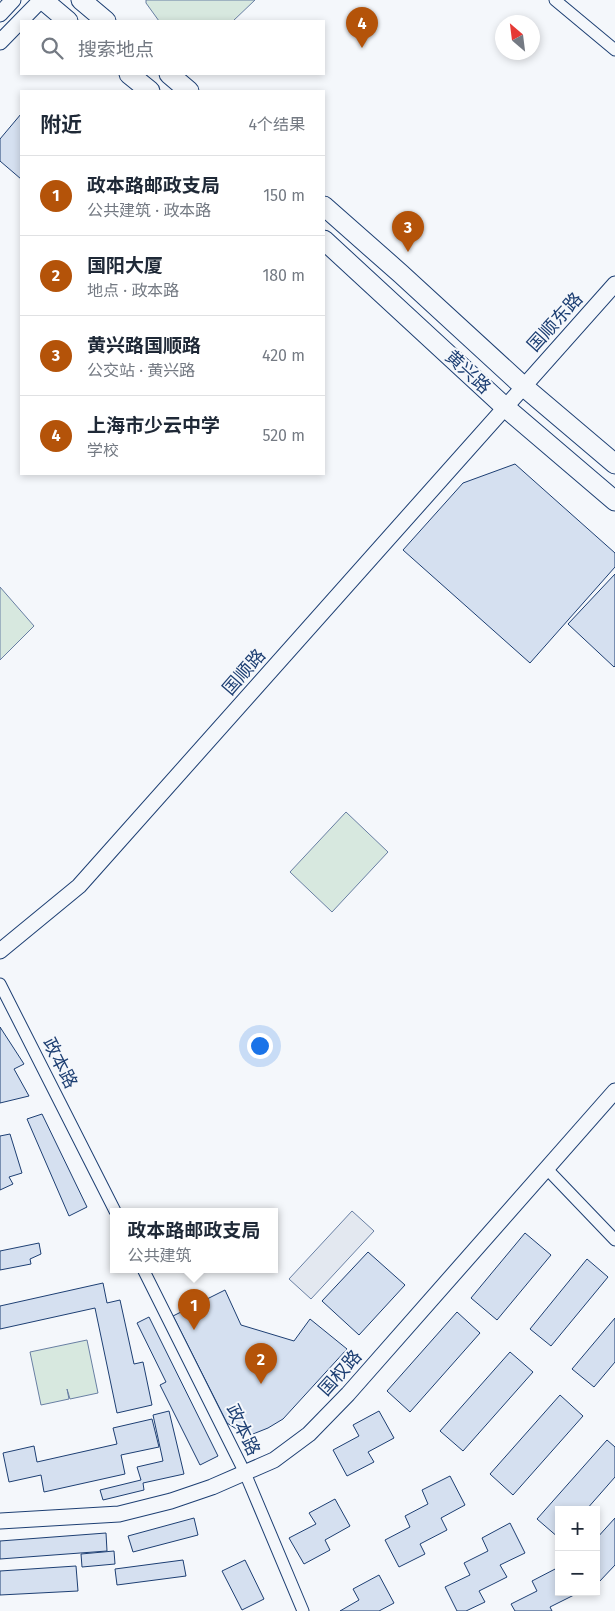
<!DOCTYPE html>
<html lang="zh">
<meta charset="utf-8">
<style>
:root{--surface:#fff;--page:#f2f2f3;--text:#1f2937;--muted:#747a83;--line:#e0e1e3;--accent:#b45309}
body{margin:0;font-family:"Fira Sans","Noto Sans SC",sans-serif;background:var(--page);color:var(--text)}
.controls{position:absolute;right:15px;bottom:15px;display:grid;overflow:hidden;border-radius:0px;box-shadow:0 2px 8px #0003}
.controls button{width:45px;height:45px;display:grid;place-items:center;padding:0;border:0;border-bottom:1px solid var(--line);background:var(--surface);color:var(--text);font:25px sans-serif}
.compass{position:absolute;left:495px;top:15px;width:45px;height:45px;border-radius:50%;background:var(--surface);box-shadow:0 2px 8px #0003;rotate:332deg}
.you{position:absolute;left:259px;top:1045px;width:18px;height:18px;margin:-12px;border:4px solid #fff;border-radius:50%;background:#1a73e8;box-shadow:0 0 0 8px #1a73e833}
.badge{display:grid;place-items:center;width:32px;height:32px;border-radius:50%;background:var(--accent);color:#fff;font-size:16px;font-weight:700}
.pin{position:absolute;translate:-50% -41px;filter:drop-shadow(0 1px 2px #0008)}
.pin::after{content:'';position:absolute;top:26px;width:18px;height:15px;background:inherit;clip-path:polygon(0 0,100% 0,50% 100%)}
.popup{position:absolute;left:110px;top:1208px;width:168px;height:65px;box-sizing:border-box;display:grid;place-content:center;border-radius:0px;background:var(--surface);filter:drop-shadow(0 1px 4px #0005);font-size:16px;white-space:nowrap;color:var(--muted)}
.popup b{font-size:19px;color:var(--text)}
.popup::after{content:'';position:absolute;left:50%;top:100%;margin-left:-10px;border:10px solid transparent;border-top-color:var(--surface)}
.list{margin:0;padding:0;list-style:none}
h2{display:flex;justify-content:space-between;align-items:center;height:65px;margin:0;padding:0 20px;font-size:21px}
h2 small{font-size:16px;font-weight:400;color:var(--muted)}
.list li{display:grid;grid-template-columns:32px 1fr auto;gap:15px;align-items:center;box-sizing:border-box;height:80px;padding:0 20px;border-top:1px solid var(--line)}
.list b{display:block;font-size:19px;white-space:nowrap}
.list p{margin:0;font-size:16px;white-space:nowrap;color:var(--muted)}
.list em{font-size:16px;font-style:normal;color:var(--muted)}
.icon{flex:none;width:28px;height:28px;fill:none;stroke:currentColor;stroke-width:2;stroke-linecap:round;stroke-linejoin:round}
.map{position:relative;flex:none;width:615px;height:1611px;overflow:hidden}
.search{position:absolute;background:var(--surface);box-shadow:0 2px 8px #0003;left:20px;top:20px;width:305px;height:55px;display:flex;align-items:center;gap:12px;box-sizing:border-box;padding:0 18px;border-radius:0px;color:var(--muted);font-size:19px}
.panel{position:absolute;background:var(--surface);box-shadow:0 2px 8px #0003;left:20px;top:90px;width:305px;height:385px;border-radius:0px}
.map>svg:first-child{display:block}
.green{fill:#d7e8df;stroke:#687fa3}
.parking{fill:#e3e8f0;stroke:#687fa3}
.building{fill:#d5e0f0;stroke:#1d3f73}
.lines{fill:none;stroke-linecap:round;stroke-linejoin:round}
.minor-casing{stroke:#1d3f73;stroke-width:13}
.tertiary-casing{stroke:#1d3f73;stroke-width:17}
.primary-casing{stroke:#1d3f73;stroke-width:21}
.minor{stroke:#f4f7fb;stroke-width:11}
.tertiary{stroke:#f4f7fb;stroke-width:15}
.primary{stroke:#f4f7fb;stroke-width:19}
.labels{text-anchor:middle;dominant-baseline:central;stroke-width:4;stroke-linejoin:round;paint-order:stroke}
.street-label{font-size:18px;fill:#1d3f73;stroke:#f4f7fb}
</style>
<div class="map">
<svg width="615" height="1611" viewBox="0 0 615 1611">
<rect width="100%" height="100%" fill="#f4f7fb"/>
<g class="green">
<path d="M146,0h109l-22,21h-74l-13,-18z"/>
<path d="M0,587l34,39 -34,34z"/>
<path d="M346,812l42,40 -56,60 -42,-40z"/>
<path d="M87,1340l11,53 -28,6 -3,-10 2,10 -28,6 -11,-53z"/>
</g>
<path class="parking" d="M352,1211l22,20 -63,68 -22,-20z"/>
<g class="building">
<path d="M21,114v65l-21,-18v-22z"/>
<path d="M515,464l100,89v14l-85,96 -127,-113 60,-67z"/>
<path d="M615,574v92l-1,1 -46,-43z"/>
<path d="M0,1027l24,37 -10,5 15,27 -29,7z"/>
<path d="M42,1114l45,93 -18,9 -42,-97z"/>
<path d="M10,1134l12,39 -13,4 4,7 -13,6v-54z"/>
<path d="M525,1233l26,22 -54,65 -26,-22z"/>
<path d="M39,1243l2,11 -11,5 1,5 -31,6v-19z"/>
<path d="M368,1252l37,33 -46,50 -37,-34z"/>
<path d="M587,1259l21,18 -57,69 -21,-17z"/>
<path d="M103,1283l4,20 13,-3 14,64 9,-2 9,43 -35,8 -22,-105 -95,21v-23z"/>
<path d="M225,1290l16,35 53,16 16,-22 37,30 -64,70 -15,9 -15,6 -12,-2 -14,-9 -54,-107z"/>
<path d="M457,1312l23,21 -70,79 -23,-21z"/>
<path d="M149,1317l69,139 -18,9 -40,-80 6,-3 -29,-59z"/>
<path d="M615,1318v44l-21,25 -22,-18z"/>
<path d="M510,1352l23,20 -70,79 -23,-20z"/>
<path d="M560,1395l23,21 -70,79 -23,-21z"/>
<path d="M169,1411l15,63 -41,9 1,7 -41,10 -3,-10 41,-10 -4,-13 26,-6 -10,-46z"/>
<path d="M379,1411l15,27 -26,14 6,10 -27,14 -14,-26 26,-14 -6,-11z"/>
<path d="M152,1419l7,28 -38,8 4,19 -81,18 -3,-17 -32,7 -6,-29 31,-7 3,16 80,-18 -4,-16z"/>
<path d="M607,1440l8,7v30l-29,33h-27v28l-22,-19z"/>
<path d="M450,1476l15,29 -24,13 6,12 -27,14 5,10 -26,13 -14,-27 25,-13 -5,-11 23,-12 -6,-14z"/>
<path d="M335,1499l15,27 -25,14 5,10 -26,14 -15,-26 27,-14 -7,-11z"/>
<path d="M194,1518l4,17 -65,17 -5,-16z"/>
<path d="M615,1518v47l-16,17 -3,-2v-41z"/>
<path d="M510,1523l15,30 -25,12 7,12 -28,14 6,11 -19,9h-9l-12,-24 25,-12 -6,-12 24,-12 -6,-13z"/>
<path d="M106,1533l1,18 -107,8v-18z"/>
<path d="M114,1551l1,13 -33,3 -1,-13z"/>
<path d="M183,1560l3,16 -69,9 -2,-16z"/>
<path d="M245,1560l19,39 -22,11 -20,-39z"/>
<path d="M76,1566l2,25 -78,4v-24z"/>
<path d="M559,1567v25h13l2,3 -24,12 2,4h-37l-4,-7 26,-13 -5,-10z"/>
<path d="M379,1575l15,28 -15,8h-39l19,-11 -6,-11z"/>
</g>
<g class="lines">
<g class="minor-casing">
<g id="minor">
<path d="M555,0l60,50"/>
<path d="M0,984l115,227"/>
<path d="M547,1169l68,71"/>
<path d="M143,1269l102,204 58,138"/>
</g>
</g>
<g class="tertiary-casing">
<g id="tertiary">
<path d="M0,14l13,-14"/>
<path d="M0,42l41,-42"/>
<path d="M0,951l79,-65 536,-602"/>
<path d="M0,1521l119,-7 52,-13 41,-14 62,-27 35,-26 39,-40 267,-303"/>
</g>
</g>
<g class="primary-casing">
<g id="primary">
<path d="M43,0l25,21"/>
<path d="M81,0l25,21"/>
<path d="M129,74l21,17"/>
<path d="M169,74l20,17"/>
<path d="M324,206l77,68 122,112 92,78"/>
<path d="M324,240l182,168 109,93"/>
</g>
</g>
<use href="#minor" class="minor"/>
<use href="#tertiary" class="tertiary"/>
<use href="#primary" class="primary"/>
</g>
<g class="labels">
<g class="street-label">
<text transform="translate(555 322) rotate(-48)">国顺东路</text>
<text transform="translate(468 372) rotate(43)">黄兴路</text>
<text transform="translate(244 672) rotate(-49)">国顺路</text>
<text transform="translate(60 1063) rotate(63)">政本路</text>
<text transform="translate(340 1373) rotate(-48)">国权路</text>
<text transform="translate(243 1430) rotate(64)">政本路</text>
</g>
</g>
</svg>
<div class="controls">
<button>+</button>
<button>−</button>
</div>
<svg class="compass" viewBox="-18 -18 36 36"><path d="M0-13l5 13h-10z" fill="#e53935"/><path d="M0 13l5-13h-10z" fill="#747a83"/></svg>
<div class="you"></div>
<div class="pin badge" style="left:194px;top:1330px">1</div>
<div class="popup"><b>政本路邮政支局</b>公共建筑</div>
<div class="pin badge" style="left:261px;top:1384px">2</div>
<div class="pin badge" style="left:408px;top:252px">3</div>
<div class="pin badge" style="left:362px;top:48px">4</div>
<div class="search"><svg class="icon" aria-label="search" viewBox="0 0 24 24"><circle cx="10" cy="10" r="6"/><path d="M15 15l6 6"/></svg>搜索地点</div>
<section class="panel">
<h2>附近<small>4个结果</small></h2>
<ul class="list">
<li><span class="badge">1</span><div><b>政本路邮政支局</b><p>公共建筑 · 政本路</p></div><em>150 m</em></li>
<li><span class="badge">2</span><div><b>国阳大厦</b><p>地点 · 政本路</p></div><em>180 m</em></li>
<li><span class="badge">3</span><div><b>黄兴路国顺路</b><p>公交站 · 黄兴路</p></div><em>420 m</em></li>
<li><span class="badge">4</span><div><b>上海市少云中学</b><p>学校</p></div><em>520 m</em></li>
</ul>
</section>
</div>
